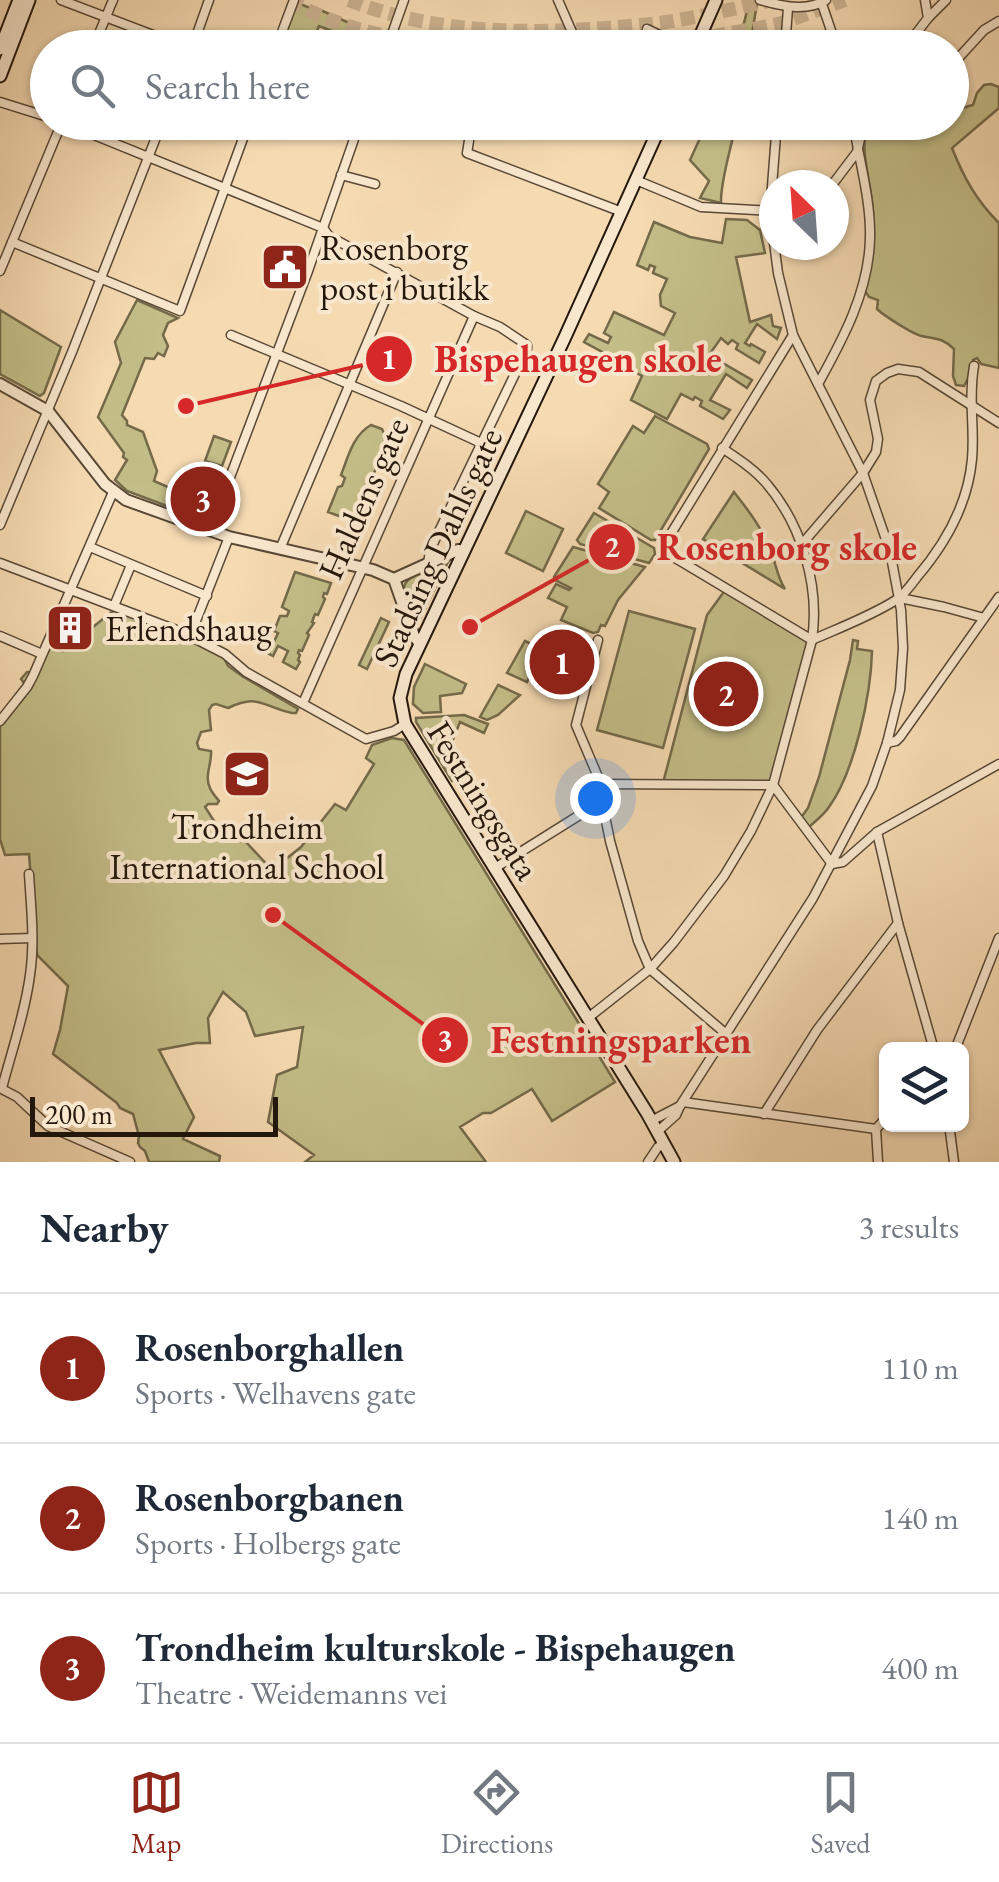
<!DOCTYPE html>
<meta charset="utf-8">
<style>
:root{--surface:#fff;--page:#f6f6f7;--text:#1f2937;--muted:#747a83;--line:#e0e1e3;--accent:#8f2418}
body{margin:0;font-family:"EB Garamond",serif;background:var(--page);color:var(--text)}
.controls{position:absolute;right:30px;bottom:30px;display:grid;overflow:hidden;border-radius:15px;box-shadow:0 2px 8px #0004}
.controls button{width:90px;height:90px;display:grid;place-items:center;padding:0;border:0;border-bottom:2px solid var(--line);background:var(--surface);color:var(--text);font:50px sans-serif}
.compass{position:absolute;left:759px;top:170px;width:90px;height:90px;border-radius:50%;background:var(--surface);box-shadow:0 2px 8px #0004;rotate:335deg}
.scale{position:absolute;left:30px;bottom:25px;width:248px;box-sizing:border-box;padding-left:10px;border:5px solid #24170c;border-top:0;font-size:28px;line-height:35px;white-space:nowrap;color:#24170c;-webkit-text-stroke:8px #f9e7cd;paint-order:stroke}
.you{position:absolute;left:595px;top:798px;width:35px;height:35px;margin:-25px;border:8px solid #fff;border-radius:50%;background:#1a73e8;box-shadow:0 0 0 15px #1a73e833}
.badge{display:grid;place-items:center;width:65px;height:65px;border-radius:50%;background:var(--accent);color:#fff;font-size:32px;font-weight:700}
.pin{position:absolute;translate:-50% -50%;border:5px solid #fff;box-shadow:0 2px 10px #0006}
.list{margin:0;padding:0;list-style:none}
h2{display:flex;justify-content:space-between;align-items:center;height:130px;margin:0;padding:0 40px;font-size:42px}
h2 small{font-size:32px;font-weight:400;color:var(--muted)}
.list li{display:grid;grid-template-columns:65px 1fr auto;gap:30px;align-items:center;box-sizing:border-box;height:150px;padding:0 40px;border-top:2px solid var(--line)}
.list b{display:block;font-size:38px;white-space:nowrap}
.list p{margin:0;font-size:32px;white-space:nowrap;color:var(--muted)}
.list em{font-size:32px;font-style:normal;color:var(--muted)}
.icon{flex:none;width:55px;height:55px;fill:none;stroke:currentColor;stroke-width:2;stroke-linecap:round;stroke-linejoin:round}
.map{position:relative;flex:none;width:999px;height:1162px;overflow:hidden}
.search{position:absolute;background:var(--surface);box-shadow:0 2px 8px #0004;left:30px;right:30px;top:30px;height:110px;display:flex;align-items:center;gap:25px;box-sizing:border-box;padding:0 35px;border-radius:55px;color:var(--muted);font-size:38px}
.sheet{height:580px;background:var(--surface)}
nav{display:flex;justify-content:space-around;align-items:center;box-sizing:border-box;height:140px;border-top:2px solid var(--line);background:var(--surface);font-size:28px;color:var(--muted)}
nav a{display:grid;justify-items:center;gap:5px}
nav .on{color:var(--accent)}
.map>svg:first-child{display:block}
.green{fill:#c3bd87;stroke:#746a4a;stroke-width:2.5}
.lines{fill:none;stroke-linecap:round;stroke-linejoin:round}
.trunk-tunnel{stroke:#ccb391;stroke-width:14;stroke-dasharray:14 7;stroke-linecap:butt}
.minor-casing{stroke:#584836;stroke-width:11}
.tertiary-casing{stroke:#584836;stroke-width:14}
.secondary-casing{stroke:#24170c;stroke-width:15}
.minor{stroke:#f9e7cd;stroke-width:8}
.tertiary{stroke:#f9e7cd;stroke-width:10}
.secondary{stroke:#f9e7cd;stroke-width:11}
.labels{text-anchor:middle;dominant-baseline:central;stroke-width:8;stroke-linejoin:round;paint-order:stroke}
.poi-label{font-size:35px;fill:#24170c;stroke:#f9e7cd;text-anchor:start}
.street-label{font-size:35px;fill:#24170c;stroke:#f9e7cd}
.leader{fill:none;stroke:#d62828;stroke-width:4}
.callout-dot{fill:#d62828;stroke:#f9e7cd;stroke-width:4}
.mark-label{font-size:30px;text-anchor:middle;font-weight:bold;fill:#fff}
.callout-label{font-size:38px;text-anchor:middle;font-weight:bold;fill:#d62828;stroke:#f9e7cd;stroke-width:8;stroke-linejoin:round;paint-order:stroke}
</style>
<div class="map">
<svg width="999" height="1162" viewBox="0 0 999 1162">
<rect width="100%" height="100%" fill="#f6dab2"/>
<filter id="stains"><feTurbulence type="fractalNoise" baseFrequency=".002" numOctaves="4"/><feColorMatrix values="0 0 0 0 .2 0 0 0 0 .09 0 0 0 0 .02 0 0 0 .5 -.17"/></filter>
<radialGradient id="worn" r=".72"><stop offset=".6" stop-color="#630" stop-opacity="0"/><stop offset="1" stop-color="#630" stop-opacity=".3"/></radialGradient>
<g class="green">
<path d="M293,1l22,9 1,-2 40,18 -7,21h-10l4,-12 -24,-9 -9,21h-12l-19,-8z"/>
<path d="M752,2l5,1 -7,44h-12l11,-44z"/>
<path d="M991,84l8,3v21l-47,40c12,30 24,52 47,75v145l-18,-4 -4,-6 -4,2 -2,13 -7,13 -8,-1 -3,-9 1,-27c-11,-11 -18,-10 -32,-13 -8,-1 -39,-21 -45,-27l1,-9 -9,-3 -4,-6c6,-30 11,-58 7,-89 -3,-28 -12,-51 -5,-79l66,-1 3,3 16,-3v-5l10,-9 11,-3 4,-12 7,-8z"/>
<path d="M707,123h29c-4,22 -16,59 -15,80l-21,-5 9,-17 -19,-21z"/>
<path d="M726,219l21,1 13,10 5,23 -29,4 14,65 21,-7 2,11 8,2 -4,11 -20,-15 -12,19 5,3 1,-2 14,8 -6,11 -23,-14 2,-5 -6,-4 -4,4 -7,-6 -12,17 43,25 -5,8 -21,-14 -16,26 20,10 -7,9 -23,-13 2,-5 -7,-4 -2,3 -12,-6 -14,25 -36,-19 11,-24 -18,-10 2,-9 -4,-2 -3,6 -35,-19 5,-8 19,9 3,-6 -7,-4 10,-21 50,23 11,-22 -14,-7 -1,-11 7,-16 -14,-6 2,-6 -5,-2 -2,5 -11,-5 17,-43 36,15 32,6z"/>
<path d="M137,300l41,18 -10,5 -5,12 5,11 -4,10 -6,-3 -4,6 -9,-1 -23,57 5,6v4l16,7 14,39 -3,10 16,7 3,-3 25,9 -7,21 -64,-24 -12,-11 12,-20 -4,-3 1,-4 -26,-36 23,-54 -6,-21z"/>
<path d="M0,310l61,37 -17,46 -4,3 -40,-22z"/>
<path d="M655,416l52,28 2,5 -54,91h-4l-52,-32 10,-16 -11,-8 35,-58 11,7z"/>
<path d="M371,425l11,4 5,11 -16,41v5l3,1 -5,7 -7,20 -2,1 -2,8 -30,-11 10,-25 4,-1 3,-8 -4,-3c7,-18 12,-40 30,-50z"/>
<path d="M214,436l17,6 -9,24 -17,-5z"/>
<path d="M734,492c14,18 28,36 36,57 6,14 7,28 15,40l-82,-50z"/>
<path d="M526,511l37,18 -20,42 -37,-18z"/>
<path d="M594,513l60,35 1,6 -6,9 -69,-19 -3,-4z"/>
<path d="M573,547l72,20 -27,33 -13,26 -4,-1 -3,7 -5,1 -32,-13 6,-13 -19,-9 8,-14 13,6 2,-2 -16,-8 -1,-3z"/>
<path d="M446,560h3l-34,69c-19,-52 -17,-46 31,-69z"/>
<path d="M295,572l36,11 -4,11 -3,-1 -1,4 2,2 -7,16 -3,-1 -3,8 2,1 -7,10 2,2 -7,16 -3,-1 -1,3 2,2 -2,5 2,2 -4,7 -13,-7 5,-11 -10,-5 -5,10 -4,-2 3,-8 -5,6 -5,-3 3,-7 8,2 5,-11 -4,-2 6,-15h7l2,-5 -7,-4z"/>
<path d="M726,589l86,51 -39,145 -110,-2 44,-168z"/>
<path d="M118,607l66,26 39,23 5,10 14,10 56,33 -2,4h-4c-29,-6 -33,-20 -64,-5l-12,-4 -4,1 -3,5 2,20 -10,2 -4,11 2,6 12,2c1,13 -7,25 -1,37 2,5 6,9 9,13l-2,3h-9l-3,3 11,17 29,17 27,29 29,-23 34,-43 11,6 28,-46 -8,-6 6,-13 20,-7 12,2 211,342 -63,39 -20,-32 -41,24h-8l-23,14 26,35h-181l9,-7 -46,-33 9,-47 20,-8 6,-40 -48,9 -9,-24 -23,-20 -15,26 2,25h-14l-37,7 35,67 -11,22 37,17 -1,6h-70l-4,-11 -5,-4 -2,-4 1,-7 -6,-22 -13,-6 -3,-5 -64,-49 7,-24 8,-44 -31,-31 -8,-101 -24,1 -5,-16v-118l27,-34 -6,-8 6,-7 8,1c3,-10 2,-18 7,-26l6,-1 15,5z"/>
<path d="M629,611l66,18 -32,119 -66,-18z"/>
<path d="M381,618l8,4 -22,47 -8,-4z"/>
<path d="M853,640l5,1 -1,8 15,2c-1,43 -17,120 -43,156 -6,9 -15,15 -22,22l-7,-10 8,-11 11,-31 31,-117z"/>
<path d="M525,641l17,8 -15,33 -20,-9z"/>
<path d="M425,664l41,20 -4,9 -22,3 1,16 -18,1 -10,-9 1,-17z"/>
<path d="M498,685l22,10 -22,20 -11,5 -7,-3z"/>
<path d="M464,715l24,9 -4,9 -24,-11 -14,35 22,10 -6,10 -10,4 -36,-59v-4z"/>
</g>
<g class="lines">
<g class="trunk-tunnel">
<path d="M289,0c47,28 100,37 153,48"/>
<path d="M349,0c96,39 209,34 311,23 37,-5 76,-15 113,-23"/>
<path d="M650,48l129,-24 66,-24"/>
</g>
<g class="minor-casing">
<g id="minor">
<path d="M61,0l126,48"/>
<path d="M558,0l21,48"/>
<path d="M760,0c21,6 46,12 66,0"/>
<path d="M822,4l15,44"/>
<path d="M928,18l18,-18"/>
<path d="M647,29l40,19"/>
<path d="M390,37l23,11"/>
<path d="M93,48l20,-48"/>
<path d="M192,48l17,-48"/>
<path d="M276,48l18,-48"/>
<path d="M387,48l17,-48"/>
<path d="M785,48l3,-40"/>
<path d="M905,48l23,-30 -3,-18"/>
<path d="M952,65l32,-35 15,-9"/>
<path d="M0,102l48,15"/>
<path d="M62,122l261,106 6,8 145,80 26,11 27,18v4l-97,201 -2,14"/>
<path d="M472,122l-5,31 155,59"/>
<path d="M341,175l34,9"/>
<path d="M636,180l65,27 70,4"/>
<path d="M832,185l25,-33 7,-30"/>
<path d="M12,242l168,69 69,-189"/>
<path d="M0,271l62,-149"/>
<path d="M231,335l170,71 80,37"/>
<path d="M793,335l-129,210 3,8 145,87"/>
<path d="M818,384c25,-45 51,-93 52,-146 1,-38 -11,-78 -17,-116"/>
<path d="M0,525l72,-173 90,-230"/>
<path d="M210,530l98,-259 52,-149"/>
<path d="M802,544l61,-71 13,-21 2,-13 -8,-39 6,-19 11,-8 11,-4 21,3 80,51"/>
<path d="M90,547l117,49"/>
<path d="M280,549l117,-277"/>
<path d="M0,563l184,70 41,21 21,18 120,67 28,-8 11,-7"/>
<path d="M900,598l44,9 40,11"/>
<path d="M114,606l17,-41"/>
<path d="M0,636l42,18"/>
<path d="M190,636l39,-99"/>
<path d="M598,640l-22,85 25,59 1,17 8,40 28,100 12,28 75,64"/>
<path d="M812,640c27,-12 59,-24 84,-40 8,-5 15,-15 21,-23 29,-34 51,-72 55,-118 3,-33 -4,-60 2,-93"/>
<path d="M303,703l171,-387"/>
<path d="M0,721l27,-34 6,-11 80,-184"/>
<path d="M887,743l9,-2 4,-4 99,-140"/>
<path d="M601,784l172,1 59,79"/>
<path d="M877,832l21,91 36,127"/>
<path d="M832,864l11,-2 34,-30 122,-68"/>
<path d="M495,868l107,-67"/>
<path d="M0,939l32,-1"/>
<path d="M588,1018l62,-49 24,-27 50,-66 27,-45 22,-46 39,-145c8,-54 -10,-115 -46,-157 -12,-14 -29,-25 -44,-35"/>
<path d="M955,1050l44,-112"/>
<path d="M0,1088l17,9 31,29 82,36"/>
<path d="M2,1088c10,-38 23,-75 28,-113 5,-34 1,-68 -1,-101"/>
<path d="M683,1102l193,27"/>
<path d="M764,1114l53,-84 81,-107"/>
<path d="M651,1121l29,-15"/>
<path d="M949,1124l5,38"/>
<path d="M657,1132l19,-17 4,-9 133,-208 59,-112 15,-43 13,-53 3,-42 -2,-38 -11,-59 -27,-78 -70,-138 -15,-62 -8,-61 7,-90"/>
<path d="M648,1162l10,-15 6,-3"/>
<path d="M878,1162l-2,-33 10,-11"/>
</g>
</g>
<g class="tertiary-casing">
<g id="tertiary">
<path d="M0,384l48,27 57,73 21,16 103,37 144,33 21,9 64,-29 6,1"/>
<path d="M394,579l20,57 6,8"/>
</g>
</g>
<g class="secondary-casing">
<g id="secondary">
<path d="M695,48l21,-48"/>
<path d="M0,49l19,-49"/>
<path d="M0,76l29,-76"/>
<path d="M662,122l-97,215 -159,337 -6,24 5,26 242,389 27,49"/>
</g>
</g>
<use href="#minor" class="minor"/>
<use href="#tertiary" class="tertiary"/>
<use href="#secondary" class="secondary"/>
</g>
<defs>
<g id="civic-square" transform="scale(2.5)"><rect x="-9" y="-9" width="18" height="18" rx="4" fill="#8f2418" stroke="#f9e7cd"/><path d="M-.6-6.5H3V-4.5H.6V-3L4-1V1h2V6H-6V1h2V-1L-.6-3ZM-1.2 2.5V6h2.4V2.5Z" fill="#fff"/></g>
<g id="building-square" transform="scale(2.5)"><rect x="-9" y="-9" width="18" height="18" rx="4" fill="#8f2418" stroke="#f9e7cd"/><path d="M-4-6H4V6H1V3H-1V6H-4ZM-2.5-4.3h1.7v1.8h-1.7ZM.8-4.3h1.7v1.8H.8ZM-2.5-1h1.7V.8h-1.7ZM.8-1h1.7V.8H.8Z" fill="#fff"/></g>
<g id="school-square" transform="scale(2.5)"><rect x="-9" y="-9" width="18" height="18" rx="4" fill="#8f2418" stroke="#f9e7cd"/><path d="M0-5L7-2L0 1L-7-2ZM-4 1L0 2.5L4 1V4Q0 6-4 4Z" fill="#fff"/></g>
</defs>
<g fill-rule="evenodd">
<use href="#civic-square" x="285" y="267"/>
<use href="#building-square" x="70" y="628"/>
<use href="#school-square" x="247" y="774"/>
</g>
<g class="labels">
<g class="poi-label">
<text x="320" y="247">Rosenborg<tspan x="320" dy="40">post i butikk</tspan></text>
<text x="105" y="628">Erlendshaug</text>
<text x="247" y="826" text-anchor="middle">Trondheim<tspan x="247" dy="40">International School</tspan></text>
</g>
<g class="street-label">
<text transform="translate(363 498) rotate(-66)">Haldens gate</text>
<text transform="translate(437 547) rotate(-65)">Stadsing Dahls gate</text>
<text transform="translate(484 800) rotate(58)">Festningsgata</text>
</g>
</g>
<path class="leader" d="M186 406L389 359M470 627L612 547M273 915L445 1040"/>
<g class="callout-dot">
<circle cx="186" cy="406" r="10"/>
<circle cx="470" cy="627" r="10"/>
<circle cx="273" cy="915" r="10"/>
<circle cx="389" cy="359" r="25"/>
<circle cx="612" cy="547" r="25"/>
<circle cx="445" cy="1040" r="25"/>
</g>
<g class="mark-label">
<text x="389" y="369">1</text>
<text x="612" y="557">2</text>
<text x="445" y="1050">3</text>
</g>
<g class="callout-label">
<text x="578" y="372">Bispehaugen skole</text>
<text x="787" y="560">Rosenborg skole</text>
<text x="621" y="1053">Festningsparken</text>
</g>
<rect width="100%" height="100%" filter="url(#stains)"/>
<rect width="100%" height="100%" fill="url(#worn)"/>
</svg>
<div class="controls">
<button><svg class="icon" aria-label="layers" viewBox="0 0 24 24"><path d="M12 4l9 5-9 5-9-5zM3 14l9 5 9-5"/></svg></button>
</div>
<svg class="compass" viewBox="-18 -18 36 36"><path d="M0-13l5 13h-10z" fill="#e53935"/><path d="M0 13l5-13h-10z" fill="#747a83"/></svg>
<div class="scale">200 m</div>
<div class="you"></div>
<div class="pin badge" style="left:562px;top:662px">1</div>
<div class="pin badge" style="left:726px;top:694px">2</div>
<div class="pin badge" style="left:203px;top:499px">3</div>
<div class="search"><svg class="icon" aria-label="search" viewBox="0 0 24 24"><circle cx="10" cy="10" r="6"/><path d="M15 15l6 6"/></svg>Search here</div>
</div>
<section class="sheet">
<h2>Nearby<small>3 results</small></h2>
<ul class="list">
<li><span class="badge">1</span><div><b>Rosenborghallen</b><p>Sports · Welhavens gate</p></div><em>110 m</em></li>
<li><span class="badge">2</span><div><b>Rosenborgbanen</b><p>Sports · Holbergs gate</p></div><em>140 m</em></li>
<li><span class="badge">3</span><div><b>Trondheim kulturskole - Bispehaugen</b><p>Theatre · Weidemanns vei</p></div><em>400 m</em></li>
</ul>
</section>
<nav>
<a class="on"><svg class="icon" aria-label="map" viewBox="0 0 24 24"><path d="M3 6l6-2 6 2 6-2v14l-6 2-6-2-6 2zM9 4v14M15 6v14"/></svg>Map</a>
<a><svg class="icon" aria-label="directions" viewBox="0 0 24 24"><path d="M12 3l9 9-9 9-9-9zM9 14v-3h6M13 9l2 2-2 2"/></svg>Directions</a>
<a><svg class="icon" aria-label="saved" viewBox="0 0 24 24"><path d="M7 4h10v16l-5-4-5 4z"/></svg>Saved</a>
</nav>
